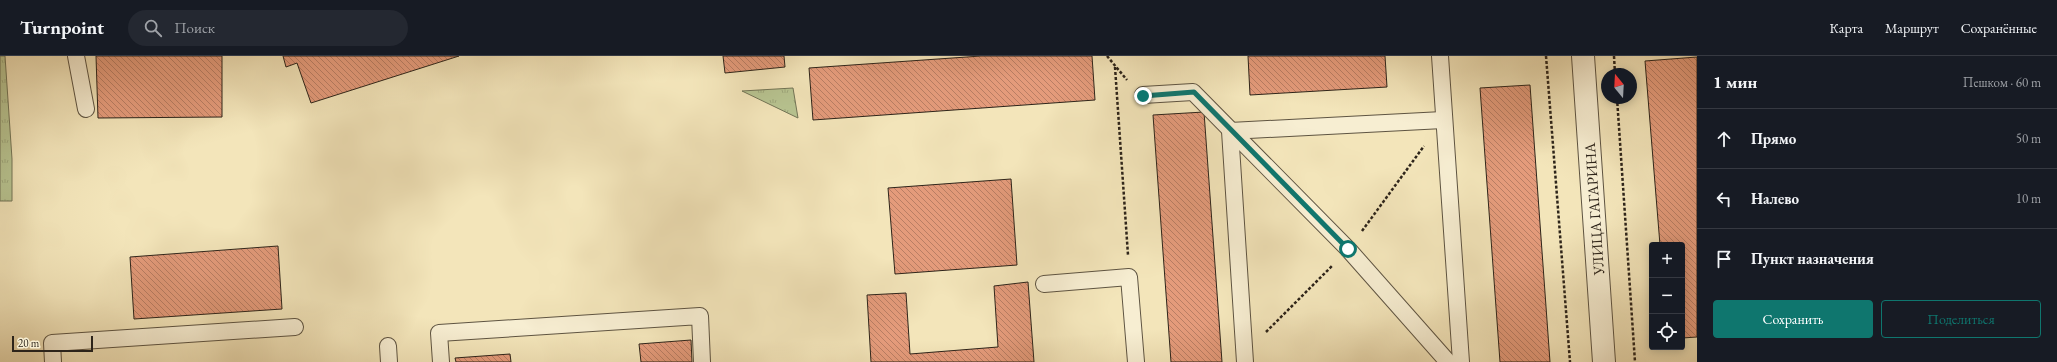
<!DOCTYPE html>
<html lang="ru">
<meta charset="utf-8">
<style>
:root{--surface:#171b24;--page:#242831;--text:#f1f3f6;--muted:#9ea1a6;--line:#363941;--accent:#0f766e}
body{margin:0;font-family:"EB Garamond",serif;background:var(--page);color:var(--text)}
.controls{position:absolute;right:12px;bottom:12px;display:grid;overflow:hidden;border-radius:4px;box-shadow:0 2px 10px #0003}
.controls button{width:36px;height:36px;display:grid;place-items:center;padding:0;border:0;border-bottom:1px solid var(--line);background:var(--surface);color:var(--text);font:20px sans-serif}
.compass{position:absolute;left:1601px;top:12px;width:36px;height:36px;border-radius:50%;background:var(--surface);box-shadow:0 2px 10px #0003;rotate:342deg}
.scale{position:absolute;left:12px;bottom:10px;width:81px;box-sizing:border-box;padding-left:4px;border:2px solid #2d241a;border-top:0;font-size:11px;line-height:14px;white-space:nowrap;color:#2d241a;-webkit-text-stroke:3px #f7eed2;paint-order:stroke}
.stop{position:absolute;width:12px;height:12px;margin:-9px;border:3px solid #0f766e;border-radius:50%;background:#fff}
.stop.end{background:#0f766e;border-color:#fff;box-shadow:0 1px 4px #0008}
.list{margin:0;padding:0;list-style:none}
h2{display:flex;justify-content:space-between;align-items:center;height:52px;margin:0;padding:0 16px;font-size:17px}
h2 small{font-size:13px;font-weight:400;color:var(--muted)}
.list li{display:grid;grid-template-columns:26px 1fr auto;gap:12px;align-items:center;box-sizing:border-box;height:60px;padding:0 16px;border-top:1px solid var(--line)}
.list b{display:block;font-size:15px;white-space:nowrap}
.list em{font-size:13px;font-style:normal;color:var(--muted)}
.actions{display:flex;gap:8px;padding:12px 16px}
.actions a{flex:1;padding:9px 0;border:1px solid var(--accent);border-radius:4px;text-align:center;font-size:14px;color:var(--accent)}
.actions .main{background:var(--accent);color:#fff}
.icon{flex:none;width:22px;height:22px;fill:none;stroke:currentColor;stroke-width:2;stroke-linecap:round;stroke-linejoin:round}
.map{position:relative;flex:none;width:1697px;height:306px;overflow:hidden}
header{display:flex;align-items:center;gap:24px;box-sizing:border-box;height:56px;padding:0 20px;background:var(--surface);border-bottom:1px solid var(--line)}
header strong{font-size:19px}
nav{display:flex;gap:22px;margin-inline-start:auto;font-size:14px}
.search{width:280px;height:36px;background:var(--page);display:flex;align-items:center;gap:10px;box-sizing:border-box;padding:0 14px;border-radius:22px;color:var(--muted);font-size:15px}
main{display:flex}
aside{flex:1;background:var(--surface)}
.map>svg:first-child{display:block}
.grass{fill:url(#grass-tufts);stroke:#727456}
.building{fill:url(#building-back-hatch);stroke:#2d241a}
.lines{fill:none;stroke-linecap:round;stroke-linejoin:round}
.service-casing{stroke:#5e5442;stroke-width:18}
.minor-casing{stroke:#5e5442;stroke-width:24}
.path{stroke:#2d241a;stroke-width:2.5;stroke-dasharray:3 2;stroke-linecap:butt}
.service{stroke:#f7eed2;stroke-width:16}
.minor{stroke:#f7eed2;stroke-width:22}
.route{stroke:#0f766e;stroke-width:5}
.labels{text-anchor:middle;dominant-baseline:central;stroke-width:3;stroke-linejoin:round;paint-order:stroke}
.street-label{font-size:15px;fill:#2d241a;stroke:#f7eed2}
</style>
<header>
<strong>Turnpoint</strong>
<div class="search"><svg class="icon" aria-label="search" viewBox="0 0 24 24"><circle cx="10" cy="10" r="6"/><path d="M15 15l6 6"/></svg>Поиск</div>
<nav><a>Карта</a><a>Маршрут</a><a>Сохранённые</a></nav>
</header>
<main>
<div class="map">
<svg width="1697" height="306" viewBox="0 0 1697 306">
<defs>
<pattern id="grass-tufts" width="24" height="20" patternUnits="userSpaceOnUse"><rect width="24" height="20" fill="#b8c592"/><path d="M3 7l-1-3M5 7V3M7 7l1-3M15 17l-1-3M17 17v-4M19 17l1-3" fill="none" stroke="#9ea97d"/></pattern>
<pattern id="building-back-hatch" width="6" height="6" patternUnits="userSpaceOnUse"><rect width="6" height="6" fill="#e49b7b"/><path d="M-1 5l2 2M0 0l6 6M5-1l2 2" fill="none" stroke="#b97e64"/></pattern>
</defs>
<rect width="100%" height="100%" fill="#f3e5ba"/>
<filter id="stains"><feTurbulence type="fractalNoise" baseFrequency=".005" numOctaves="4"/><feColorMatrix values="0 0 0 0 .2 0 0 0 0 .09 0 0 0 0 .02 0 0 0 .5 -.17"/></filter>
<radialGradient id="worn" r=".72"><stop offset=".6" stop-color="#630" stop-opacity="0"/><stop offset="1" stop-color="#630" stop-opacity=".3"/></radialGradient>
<g class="grass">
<path d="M0,0h5l7,103v42h-12z"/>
<path d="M793,32l5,30 -56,-27z"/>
</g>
<g class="building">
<path d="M96,0h126v61l-124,1z"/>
<path d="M283,0h176l-148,47 -14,-40 -11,4z"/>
<path d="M723,0h61l1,11 -60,6z"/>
<path d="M981,0h111l3,44 -282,20 -4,-52z"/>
<path d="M1248,0h137l2,31 -137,8z"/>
<path d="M1697,1v280l-15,1v-93h-22l-15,-184z"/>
<path d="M1530,29l20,277h-50l-20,-274z"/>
<path d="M1204,56l18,250h-51l-18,-247z"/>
<path d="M1011,123l6,86 -122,9 -7,-86z"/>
<path d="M278,190l4,63 -148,10 -4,-62z"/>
<path d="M1028,226l6,80h-163l-4,-67 39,-2 4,61 88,-7 -4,-61z"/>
<path d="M691,284l1,22h-51l-2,-18z"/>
<path d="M510,298l1,8h-55l-1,-4z"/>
</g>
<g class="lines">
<g class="service-casing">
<g id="service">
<path d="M76,0l10,53"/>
<path d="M1440,0l21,306"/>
<path d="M1143,39l50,-3 155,157 100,113"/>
<path d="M1044,228l85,-7 7,85"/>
<path d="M388,290l1,16"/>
<path d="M53,306l-1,-19 243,-16"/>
<path d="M441,306l-2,-29 261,-17 2,46"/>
<path d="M1245,306l-15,-231 213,-11"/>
</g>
</g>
<g class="minor-casing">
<path id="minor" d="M1583,0l21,306"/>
</g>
<g class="path">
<path d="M1107,0l20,24"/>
<path d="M1546,0l24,306"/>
<path d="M1614,0l1,18"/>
<path d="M1115,11l13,188"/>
<path d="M1617,42l18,264"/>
<path d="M1362,175l62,-85"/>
<path d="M1266,276l67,-67"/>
</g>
<use href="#service" class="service"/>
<use href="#minor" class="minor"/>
</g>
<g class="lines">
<path class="route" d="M1143,40l51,-4 154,157"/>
</g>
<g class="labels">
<g class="street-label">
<text transform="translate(1594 153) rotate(-94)">УЛИЦА ГАГАРИНА</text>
</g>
</g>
<rect width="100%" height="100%" filter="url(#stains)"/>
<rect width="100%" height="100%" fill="url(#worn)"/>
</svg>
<div class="controls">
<button>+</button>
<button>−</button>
<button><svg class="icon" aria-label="locate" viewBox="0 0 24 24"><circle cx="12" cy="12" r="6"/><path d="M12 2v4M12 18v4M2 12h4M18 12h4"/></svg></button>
</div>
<svg class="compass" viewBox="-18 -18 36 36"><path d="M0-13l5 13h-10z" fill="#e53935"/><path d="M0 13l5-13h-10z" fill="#9ea1a6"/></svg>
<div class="scale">20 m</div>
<div class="stop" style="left:1348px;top:193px"></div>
<div class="stop end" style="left:1143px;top:40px"></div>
</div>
<aside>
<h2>1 мин<small>Пешком · 60 m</small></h2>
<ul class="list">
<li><svg class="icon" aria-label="ahead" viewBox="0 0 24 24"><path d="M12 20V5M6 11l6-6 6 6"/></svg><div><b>Прямо</b></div><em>50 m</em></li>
<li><svg class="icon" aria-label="left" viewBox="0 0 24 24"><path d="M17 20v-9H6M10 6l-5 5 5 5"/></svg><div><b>Налево</b></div><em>10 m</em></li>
<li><svg class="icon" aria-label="arrive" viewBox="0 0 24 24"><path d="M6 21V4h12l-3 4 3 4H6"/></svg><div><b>Пункт назначения</b></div></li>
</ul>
<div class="actions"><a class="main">Сохранить</a><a>Поделиться</a></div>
</aside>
</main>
